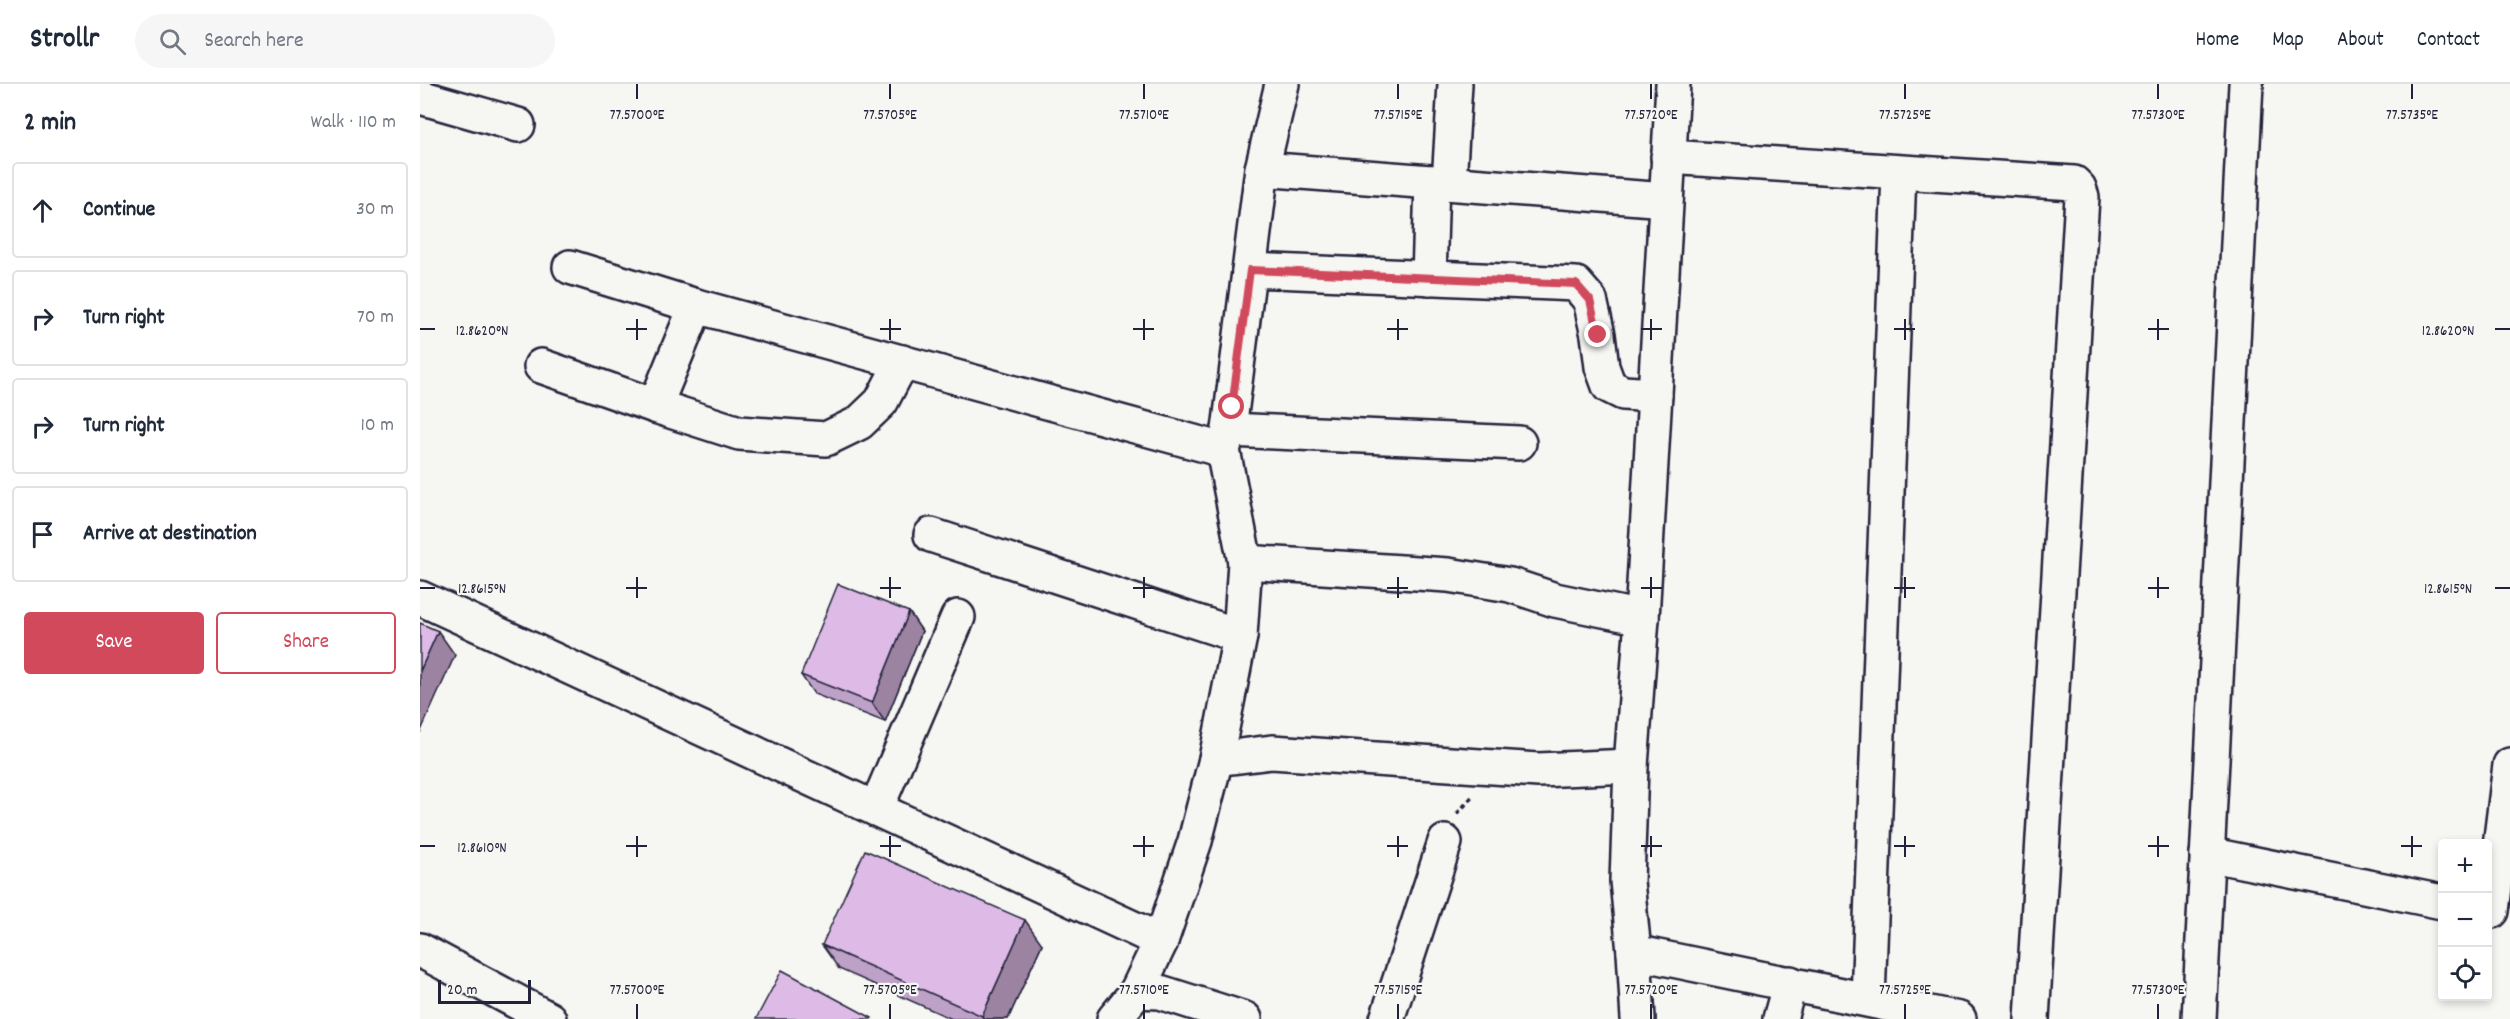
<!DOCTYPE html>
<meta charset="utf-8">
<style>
:root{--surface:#fff;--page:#f6f6f7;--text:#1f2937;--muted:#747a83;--line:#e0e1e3;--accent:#d1495b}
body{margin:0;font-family:Dekko,sans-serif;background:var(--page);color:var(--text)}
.controls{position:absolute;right:18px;bottom:18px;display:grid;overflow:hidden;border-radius:6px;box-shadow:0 3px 9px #0003}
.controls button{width:54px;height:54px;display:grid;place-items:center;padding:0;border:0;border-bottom:2px solid var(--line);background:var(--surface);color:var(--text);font:30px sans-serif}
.scale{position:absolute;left:18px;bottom:15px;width:93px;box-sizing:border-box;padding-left:6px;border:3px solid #22223b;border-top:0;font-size:16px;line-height:21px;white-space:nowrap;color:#22223b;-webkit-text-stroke:4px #f6f6f2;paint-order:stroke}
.stop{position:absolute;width:18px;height:18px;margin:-14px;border:4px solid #d1495b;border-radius:50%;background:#fff}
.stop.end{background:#d1495b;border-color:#fff;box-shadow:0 2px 6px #0008}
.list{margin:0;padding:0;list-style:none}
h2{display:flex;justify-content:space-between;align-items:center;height:78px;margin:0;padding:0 24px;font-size:26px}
h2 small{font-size:20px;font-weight:400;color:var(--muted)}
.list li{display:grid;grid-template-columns:39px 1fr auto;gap:18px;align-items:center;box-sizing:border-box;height:96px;margin:0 12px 12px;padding:0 12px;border:2px solid var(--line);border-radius:6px}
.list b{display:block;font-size:22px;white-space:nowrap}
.list em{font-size:20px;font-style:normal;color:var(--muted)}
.actions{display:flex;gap:12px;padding:18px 24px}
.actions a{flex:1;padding:14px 0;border:2px solid var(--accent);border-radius:6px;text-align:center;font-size:21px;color:var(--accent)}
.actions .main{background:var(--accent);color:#fff}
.icon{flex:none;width:33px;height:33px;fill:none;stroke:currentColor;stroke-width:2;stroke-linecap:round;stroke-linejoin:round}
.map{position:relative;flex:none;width:2090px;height:935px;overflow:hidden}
header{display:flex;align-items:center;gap:36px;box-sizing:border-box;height:84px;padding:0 30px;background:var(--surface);border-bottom:2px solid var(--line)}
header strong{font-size:28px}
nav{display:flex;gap:33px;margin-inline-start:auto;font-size:21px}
.search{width:420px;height:54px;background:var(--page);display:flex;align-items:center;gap:15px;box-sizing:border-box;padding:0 21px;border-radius:33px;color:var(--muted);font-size:22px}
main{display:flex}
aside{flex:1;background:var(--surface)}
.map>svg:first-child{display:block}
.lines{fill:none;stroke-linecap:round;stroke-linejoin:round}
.minor-casing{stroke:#22223b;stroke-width:38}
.path{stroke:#22223b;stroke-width:4;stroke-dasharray:4.5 4.5;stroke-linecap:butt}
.minor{stroke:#f6f6f2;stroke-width:33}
.wall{fill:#bea1c6;stroke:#22223b;stroke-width:1.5}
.shaded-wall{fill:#9b83a1;stroke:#22223b;stroke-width:1.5}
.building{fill:#ddbbe6;stroke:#22223b;stroke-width:1.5}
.route{stroke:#d1495b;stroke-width:8}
.ticks{fill:none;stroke:#22223b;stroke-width:2}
.ticks-label{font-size:15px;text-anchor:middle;fill:#22223b;stroke:#f6f6f2;stroke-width:4.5;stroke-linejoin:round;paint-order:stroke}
</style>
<header>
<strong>Strollr</strong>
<div class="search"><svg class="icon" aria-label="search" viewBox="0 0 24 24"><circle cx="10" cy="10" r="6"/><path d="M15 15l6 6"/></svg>Search here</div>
<nav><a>Home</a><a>Map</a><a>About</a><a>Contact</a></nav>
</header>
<main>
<aside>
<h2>2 min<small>Walk · 110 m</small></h2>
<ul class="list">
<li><svg class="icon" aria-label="ahead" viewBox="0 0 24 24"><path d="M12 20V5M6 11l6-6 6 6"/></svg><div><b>Continue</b></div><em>30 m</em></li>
<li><svg class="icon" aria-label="right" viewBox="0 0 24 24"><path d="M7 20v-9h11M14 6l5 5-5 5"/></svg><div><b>Turn right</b></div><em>70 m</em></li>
<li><svg class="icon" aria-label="right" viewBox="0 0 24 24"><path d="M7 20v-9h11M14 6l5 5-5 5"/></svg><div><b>Turn right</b></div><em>10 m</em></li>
<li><svg class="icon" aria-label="arrive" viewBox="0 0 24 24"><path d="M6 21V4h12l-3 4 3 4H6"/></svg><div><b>Arrive at destination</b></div></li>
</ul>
<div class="actions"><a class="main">Save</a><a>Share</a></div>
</aside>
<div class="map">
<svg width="2090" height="935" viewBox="0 0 2090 935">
<rect width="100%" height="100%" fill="#f6f6f2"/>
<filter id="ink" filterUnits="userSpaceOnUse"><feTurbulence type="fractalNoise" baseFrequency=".0167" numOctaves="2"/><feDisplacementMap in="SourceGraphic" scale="12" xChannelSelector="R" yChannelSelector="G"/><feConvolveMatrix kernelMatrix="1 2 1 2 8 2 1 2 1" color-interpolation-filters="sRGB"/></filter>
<g filter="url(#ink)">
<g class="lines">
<g class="minor-casing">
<g id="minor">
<path d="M0,13l98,28"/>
<path d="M1248,73l406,26 5,5 3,9 -50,822"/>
<path d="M842,85l404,31"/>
<path d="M1029,99l6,-99"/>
<path d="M150,183l126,39 527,144"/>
<path d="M829,186l327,14 14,16 8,35 4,32 7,19 14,7 32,2"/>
<path d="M1009,194l3,-96"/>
<path d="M121,282l114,40 41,-100"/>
<path d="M235,322l84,27 87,6 33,-16 22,-21 21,-40"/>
<path d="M809,346l290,13"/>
<path d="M511,451l309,101"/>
<path d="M825,478l203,13 62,10 45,15 87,18"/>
<path d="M0,514l741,343"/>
<path d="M796,675l56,-7 266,18 93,-4"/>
<path d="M456,725l82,-192"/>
<path d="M1787,770l235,48"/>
<path d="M2072,827l18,-146"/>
<path d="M0,866l129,69"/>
<path d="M1214,868l325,67"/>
<path d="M717,907l24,-50 34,-100 21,-82 24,-123 5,-74 -22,-112 6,-20 33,-261 20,-85"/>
<path d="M1448,915l31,-826"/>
<path d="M694,935l23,-28 23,1 85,27"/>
<path d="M967,935l58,-177"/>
<path d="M1218,935l-4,-67 -7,-71 4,-115 11,-148 31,-534"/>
<path d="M1360,935l10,-36"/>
<path d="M1779,935l47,-935"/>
</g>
</g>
<path class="path" d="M1037,730l15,-17"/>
<use href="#minor" class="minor"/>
</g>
<g class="wall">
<path d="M489,528l13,19 -37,91 -71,-28 -13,-19z"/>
<path d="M622,860l-34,75h-56l-113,-50 -17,-24z"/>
</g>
<g class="shaded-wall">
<path d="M489,528l13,19 -37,91 -13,-19z"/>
<path d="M18,547l17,24 -35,78v-62z"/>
<path d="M605,836l17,24 -34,75h-24l-2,-3z"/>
</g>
<g class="building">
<path d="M418,500l71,28 -37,91 -71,-28z"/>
<path d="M0,539l18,8 -18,40z"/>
<path d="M445,766l160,70 -43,96 -160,-71z"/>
<path d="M362,886l90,48 -1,1h-115z"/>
</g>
</g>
<g class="lines" filter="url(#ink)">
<path class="route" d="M812,323l18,-137 326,14 14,16 8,35"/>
</g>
<path class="ticks" d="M217,0v15M470,0v15M724,0v15M978,0v15M1231,0v15M1485,0v15M1738,0v15M1992,0v15M217,235v21M470,235v21M724,235v21M978,235v21M1231,235v21M1485,235v21M1738,235v21M0,245h15M206,245h21M460,245h21M713,245h21M967,245h21M1221,245h21M1474,245h21M1728,245h21M2075,245h15M217,493v21M470,493v21M724,493v21M978,493v21M1231,493v21M1485,493v21M1738,493v21M0,504h15M206,504h21M460,504h21M713,504h21M967,504h21M1221,504h21M1474,504h21M1728,504h21M2075,504h15M217,752v21M470,752v21M724,752v21M978,752v21M1231,752v21M1485,752v21M1738,752v21M1992,752v21M0,762h15M206,762h21M460,762h21M713,762h21M967,762h21M1221,762h21M1474,762h21M1728,762h21M1981,762h21M217,920v15M470,920v15M724,920v15M978,920v15M1231,920v15M1485,920v15M1738,920v15"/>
<g class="ticks-label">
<text x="217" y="35">77.5700°E</text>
<text x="470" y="35">77.5705°E</text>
<text x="724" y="35">77.5710°E</text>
<text x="978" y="35">77.5715°E</text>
<text x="1231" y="35">77.5720°E</text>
<text x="1485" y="35">77.5725°E</text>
<text x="1738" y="35">77.5730°E</text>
<text x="1992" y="35">77.5735°E</text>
<text x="62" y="251">12.8620°N</text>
<text x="2028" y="251">12.8620°N</text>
<text x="62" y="509">12.8615°N</text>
<text x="2028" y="509">12.8615°N</text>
<text x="62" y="768">12.8610°N</text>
<text x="217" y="910">77.5700°E</text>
<text x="470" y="910">77.5705°E</text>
<text x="724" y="910">77.5710°E</text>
<text x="978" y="910">77.5715°E</text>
<text x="1231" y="910">77.5720°E</text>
<text x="1485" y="910">77.5725°E</text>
<text x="1738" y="910">77.5730°E</text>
</g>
</svg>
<div class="controls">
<button>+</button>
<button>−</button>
<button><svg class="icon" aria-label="locate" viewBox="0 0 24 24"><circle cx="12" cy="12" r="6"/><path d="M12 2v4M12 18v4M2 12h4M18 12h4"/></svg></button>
</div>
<div class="scale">20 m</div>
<div class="stop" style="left:812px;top:323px"></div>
<div class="stop end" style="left:1178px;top:251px"></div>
</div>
</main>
